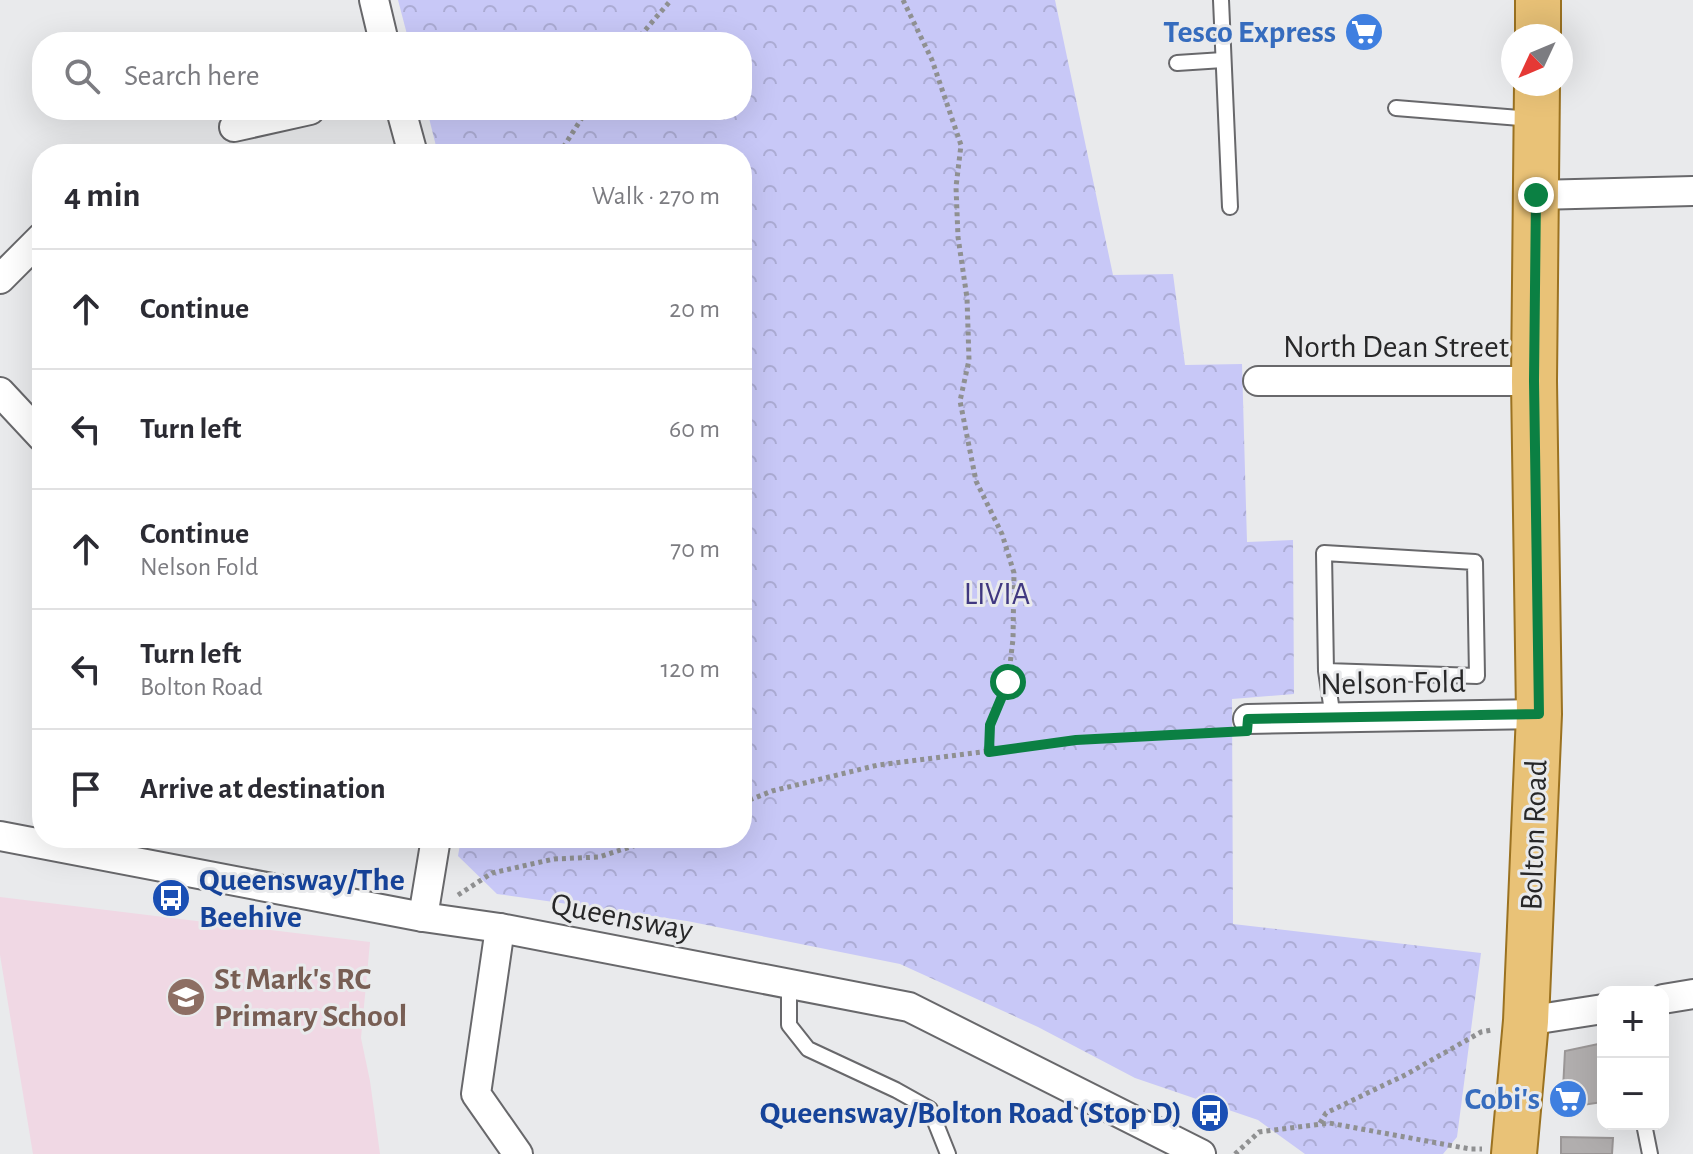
<!DOCTYPE html>
<meta charset="utf-8">
<style>
:root{--surface:#fff;--page:#f2f2f3;--text:#2b2b33;--muted:#7c7c81;--line:#e1e1e2}
body{margin:0;font-family:"Alegreya Sans",sans-serif;background:var(--page);color:var(--text)}
.controls{position:absolute;right:24px;bottom:24px;display:grid;overflow:hidden;border-radius:16px;box-shadow:0 8px 32px #0002}
.controls button{width:72px;height:72px;display:grid;place-items:center;padding:0;border:0;border-bottom:2px solid var(--line);background:var(--surface);color:var(--text);font:40px sans-serif}
.compass{position:absolute;left:1501px;top:24px;width:72px;height:72px;border-radius:50%;background:var(--surface);box-shadow:0 8px 32px #0002;rotate:226deg}
.stop{position:absolute;width:24px;height:24px;margin:-18px;border:6px solid #0b8043;border-radius:50%;background:#fff}
.stop.end{background:#0b8043;border-color:#fff;box-shadow:0 2px 8px #0008}
.list{margin:0;padding:0;list-style:none}
h2{display:flex;justify-content:space-between;align-items:center;height:104px;margin:0;padding:0 32px;font-size:34px}
h2 small{font-size:26px;font-weight:400;color:var(--muted)}
.list li{display:grid;grid-template-columns:52px 1fr auto;gap:24px;align-items:center;box-sizing:border-box;height:120px;padding:0 32px;border-top:2px solid var(--line)}
.list b{display:block;font-size:30px;white-space:nowrap}
.list p{margin:0;font-size:26px;white-space:nowrap;color:var(--muted)}
.list em{font-size:26px;font-style:normal;color:var(--muted)}
.icon{flex:none;width:44px;height:44px;fill:none;stroke:currentColor;stroke-width:2;stroke-linecap:round;stroke-linejoin:round}
.map{position:relative;flex:none;width:1693px;height:1154px;overflow:hidden}
.search{position:absolute;background:var(--surface);box-shadow:0 8px 32px #0002;left:32px;top:32px;width:720px;height:88px;display:flex;align-items:center;gap:20px;box-sizing:border-box;padding:0 28px;border-radius:32px;color:var(--muted);font-size:30px}
.panel{position:absolute;background:var(--surface);box-shadow:0 8px 32px #0002;left:32px;top:144px;width:720px;height:704px;border-radius:32px}
.map>svg:first-child{display:block}
.education{fill:#f0d8e4}
.park{fill:url(#park-crowns)}
.building{fill:#b1aeae;stroke:#9a9696;stroke-width:2}
.lines{fill:none;stroke-linecap:round;stroke-linejoin:round}
.lane-casing{stroke:#68686b;stroke-width:18}
.street-casing{stroke:#68686b;stroke-width:32}
.primary-casing{stroke:#9b7221;stroke-width:48}
.path{stroke:#8f9091;stroke-width:5;stroke-dasharray:4 4;stroke-linecap:butt}
.lane{stroke:#fff;stroke-width:14}
.street{stroke:#fff;stroke-width:28}
.primary{stroke:#e9c277;stroke-width:44}
.route{stroke:#0b8043;stroke-width:10}
.labels{text-anchor:middle;dominant-baseline:central;stroke-width:6;stroke-linejoin:round;paint-order:stroke}
.shop-label{font-size:32px;font-weight:bold;fill:#366cbe;stroke:#e9eaec;text-anchor:end}
.street-label{font-size:32px;fill:#272728;stroke:#e9eaec}
.park-label{font-size:32px;fill:#403880;stroke:#e9eaec}
.transit-label{font-size:32px;font-weight:bold;fill:#164399;stroke:#e9eaec;text-anchor:start}
.education-label{font-size:32px;font-weight:bold;fill:#785e54;stroke:#e9eaec;text-anchor:start}
</style>
<div class="map">
<svg width="1693" height="1154" viewBox="0 0 1693 1154">
<defs>
<pattern id="park-crowns" width="20" height="18" patternUnits="userSpaceOnUse" patternTransform="scale(2)"><rect width="20" height="18" fill="#c8c8f7"/><path d="M2 6a3 3 0 1 1 6 0M12 15a3 3 0 1 1 6 0" fill="none" stroke="#acacd4"/></pattern>
</defs>
<rect width="100%" height="100%" fill="#e9eaec"/>
<path class="education" d="M0,897l370,45 -9,96 9,43 10,73h-347l-33,-199z"/>
<path class="park" d="M398,0h657l58,275 60,-1 12,91 57,-1 5,178 46,-2 1,154 -62,5 1,225 248,29 -24,184 -14,17h-138l-47,-34 -123,-42 -97,-51 -138,-63 -213,-43 -190,-27 -39,-38 3,-18h281v-684h-304l-11,-44h315v-68h-333z"/>
<g class="building">
<path d="M1603,1043v59l-41,6 3,-57z"/>
<path d="M1561,1137l52,1 -1,16h-51z"/>
</g>
<g class="lines">
<g class="lane-casing">
<g id="lane">
<path d="M1221,0l9,207"/>
<path d="M1177,63l46,-3"/>
<path d="M1396,108l137,11"/>
<path d="M1326,671l151,5 -2,-114 -151,-9 2,118 7,47"/>
<path d="M789,984v41l19,24 88,41 34,19 18,45"/>
<path d="M1644,1124l6,30"/>
</g>
</g>
<g class="street-casing">
<g id="street">
<path d="M374,0l10,42"/>
<path d="M401,110l12,44"/>
<path d="M234,127l76,-17"/>
<path d="M1536,195l157,-4"/>
<path d="M0,279l42,-42"/>
<path d="M1258,381h276"/>
<path d="M0,392l42,45"/>
<path d="M1248,719l291,-5"/>
<path d="M0,836l423,81 77,11 409,79 292,147"/>
<path d="M423,917l13,-79"/>
<path d="M500,928l-24,166 42,60"/>
<path d="M1663,999l30,-5"/>
<path d="M1526,1021l77,-12"/>
</g>
</g>
<g class="primary-casing">
<g id="primary">
<path d="M1538,36v-36"/>
<path d="M1514,1154l12,-133 13,-307 -5,-333 3,-297"/>
</g>
</g>
<g class="path">
<path d="M903,0l29,60 29,85 -5,42 2,50 9,61 2,62 -9,41 16,80 26,53 12,39 -1,66 -5,43 -18,43 -1,27"/>
<path d="M635,42l36,-42"/>
<path d="M559,154l28,-44"/>
<path d="M742,803l30,-12 106,-26 198,-25 149,-8"/>
<path d="M458,895l34,-22 62,-14 45,-2 59,-19"/>
<path d="M1320,1123l6,-10 81,-39 74,-42 11,-2"/>
<path d="M1235,1154l24,-22 70,-9 141,26h12"/>
</g>
<use href="#lane" class="lane"/>
<use href="#street" class="street"/>
<use href="#primary" class="primary"/>
</g>
<g class="lines">
<path class="route" d="M1008,682l-18,43 -1,27 87,-12 171,-9 1,-12 291,-5 -5,-333 2,-186"/>
</g>
<defs>
<g id="supermarket-disc" transform="scale(2)"><circle r="9.5" fill="#3f7fe0" stroke="#e9eaec"/><path d="M-6-5.5h2.5l.6 2H6L4.5 2H-2.5L-4.4-4H-6ZM-1.5 3.2a1.3 1.3 0 1 0 .1 0ZM3 3.2a1.3 1.3 0 1 0 .1 0Z" fill="#fff"/></g>
<g id="bus-disc" transform="scale(2)"><circle r="9.5" fill="#1a4fb4" stroke="#e9eaec"/><path d="M-5-6H5V4H4V6H2V4H-2V6H-4V4H-5ZM-3.5-4V0h7V-4ZM-3.5 1.2v1.5H-2V1.2ZM2 1.2v1.5H3.5V1.2Z" fill="#fff"/></g>
<g id="school-disc" transform="scale(2)"><circle r="9.5" fill="#8d6e63" stroke="#e9eaec"/><path d="M0-5L7-2L0 1L-7-2ZM-4 1L0 2.5L4 1V4Q0 6-4 4Z" fill="#fff"/></g>
</defs>
<g fill-rule="evenodd">
<use href="#supermarket-disc" x="1364" y="32"/>
<use href="#bus-disc" x="171" y="898"/>
<use href="#school-disc" x="186" y="997"/>
<use href="#supermarket-disc" x="1568" y="1099"/>
<use href="#bus-disc" x="1210" y="1113"/>
</g>
<g class="labels">
<g class="shop-label">
<text x="1336" y="32">Tesco Express</text>
<text x="1540" y="1099">Cobi's</text>
</g>
<g class="street-label">
<text x="1396" y="347">North Dean Street</text>
<text transform="translate(1393 683) rotate(-1)">Nelson Fold</text>
<text transform="translate(1534 835) rotate(-88)">Bolton Road</text>
<text transform="translate(622 917) rotate(11)">Queensway</text>
</g>
<g class="park-label">
<text x="997" y="594">LIVIA</text>
</g>
<g class="transit-label">
<text x="199" y="880">Queensway/The<tspan x="199" dy="37">Beehive</tspan></text>
<text x="1182" y="1113" text-anchor="end">Queensway/Bolton Road (Stop D)</text>
</g>
<g class="education-label">
<text x="214" y="979">St Mark's RC<tspan x="214" dy="37">Primary School</tspan></text>
</g>
</g>
</svg>
<div class="controls">
<button>+</button>
<button>−</button>
</div>
<svg class="compass" viewBox="-18 -18 36 36"><path d="M0-13l5 13h-10z" fill="#e53935"/><path d="M0 13l5-13h-10z" fill="#7c7c81"/></svg>
<div class="stop" style="left:1008px;top:682px"></div>
<div class="stop end" style="left:1536px;top:195px"></div>
<div class="search"><svg class="icon" aria-label="search" viewBox="0 0 24 24"><circle cx="10" cy="10" r="6"/><path d="M15 15l6 6"/></svg>Search here</div>
<section class="panel">
<h2>4 min<small>Walk · 270 m</small></h2>
<ul class="list">
<li><svg class="icon" aria-label="ahead" viewBox="0 0 24 24"><path d="M12 20V5M6 11l6-6 6 6"/></svg><div><b>Continue</b></div><em>20 m</em></li>
<li><svg class="icon" aria-label="left" viewBox="0 0 24 24"><path d="M17 20v-9H6M10 6l-5 5 5 5"/></svg><div><b>Turn left</b></div><em>60 m</em></li>
<li><svg class="icon" aria-label="ahead" viewBox="0 0 24 24"><path d="M12 20V5M6 11l6-6 6 6"/></svg><div><b>Continue</b><p>Nelson Fold</p></div><em>70 m</em></li>
<li><svg class="icon" aria-label="left" viewBox="0 0 24 24"><path d="M17 20v-9H6M10 6l-5 5 5 5"/></svg><div><b>Turn left</b><p>Bolton Road</p></div><em>120 m</em></li>
<li><svg class="icon" aria-label="arrive" viewBox="0 0 24 24"><path d="M6 21V4h12l-3 4 3 4H6"/></svg><div><b>Arrive at destination</b></div></li>
</ul>
</section>
</div>
